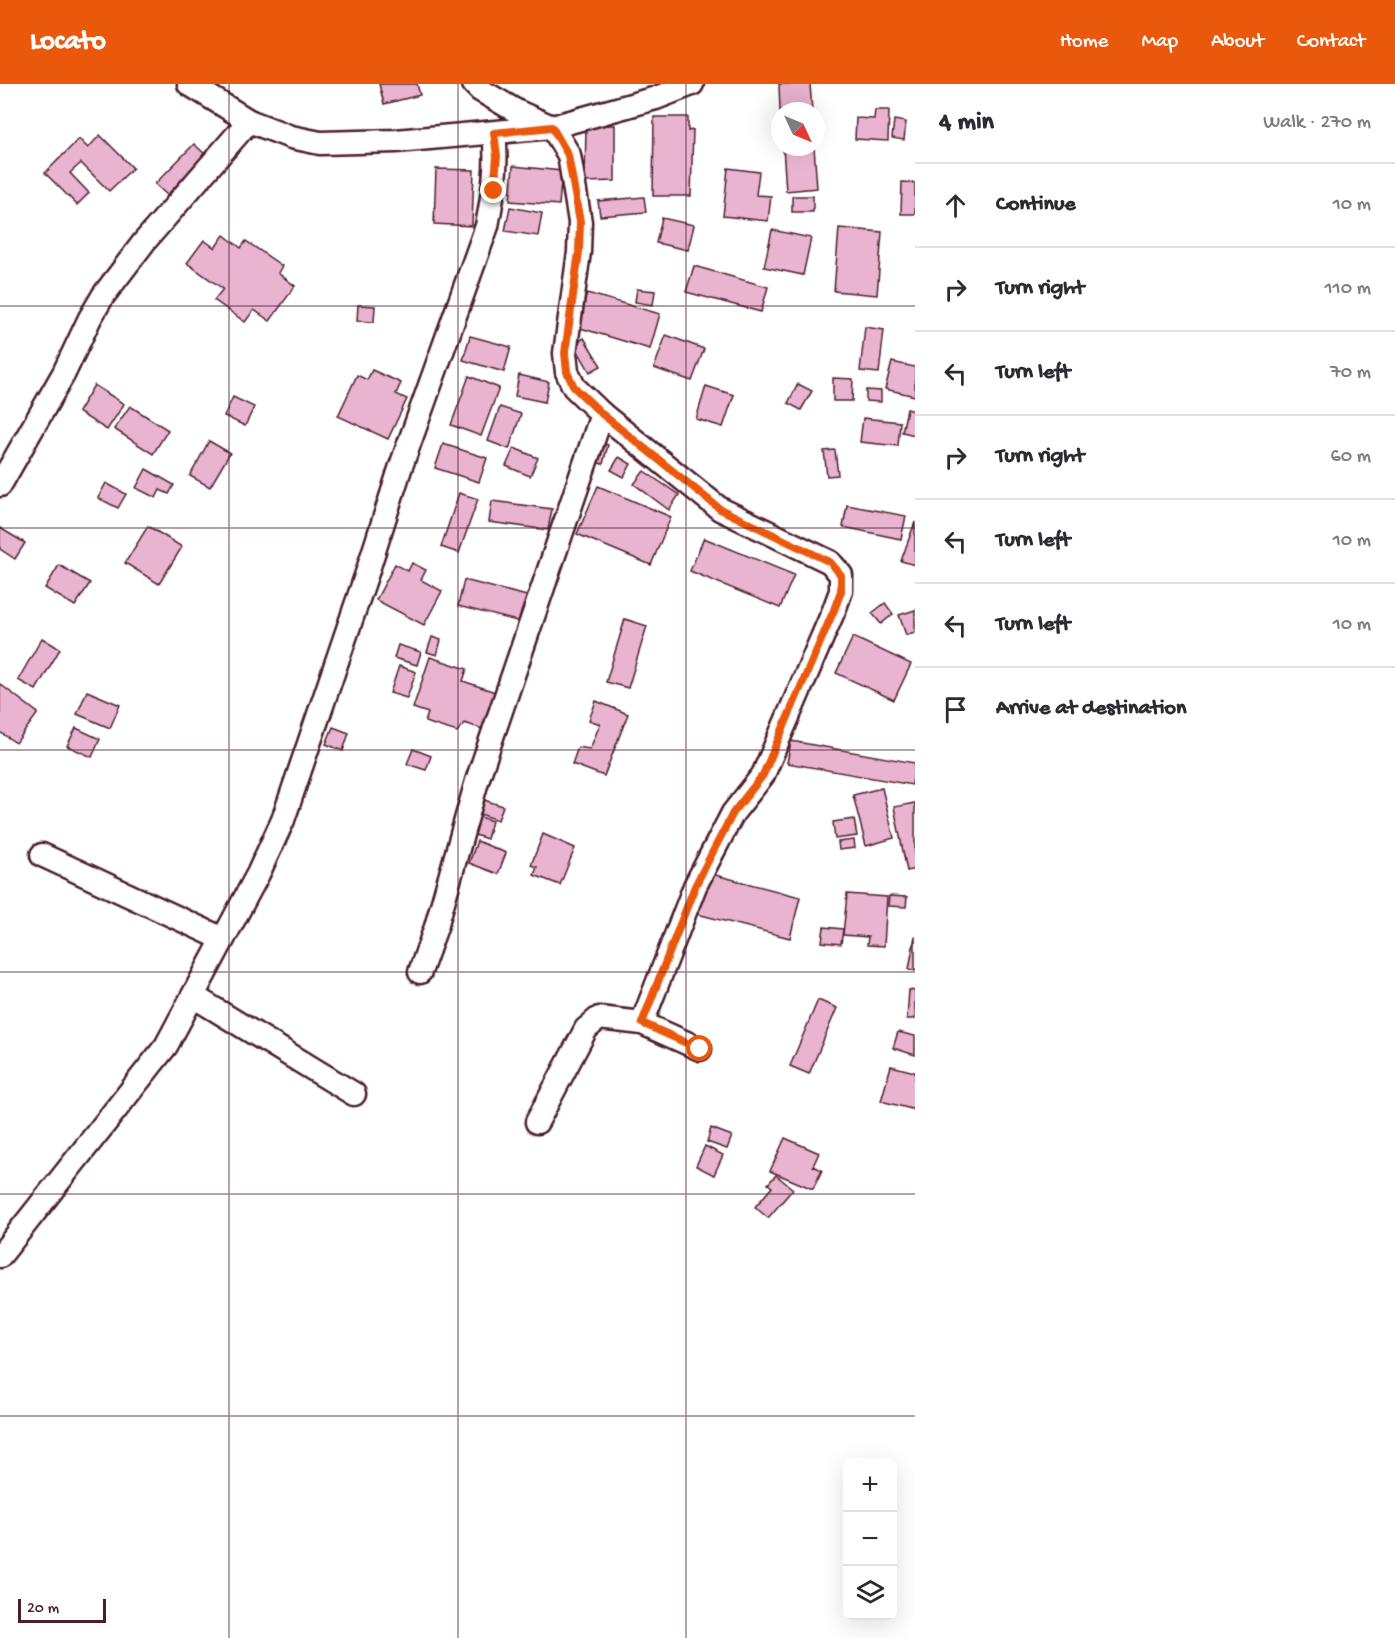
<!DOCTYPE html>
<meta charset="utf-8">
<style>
:root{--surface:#fff;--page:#f7f7f7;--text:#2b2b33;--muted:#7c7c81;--line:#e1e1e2;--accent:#ea580c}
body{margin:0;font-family:"Gochi Hand",sans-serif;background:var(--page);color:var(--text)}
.controls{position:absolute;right:18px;bottom:18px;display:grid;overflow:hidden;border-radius:9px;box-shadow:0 6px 24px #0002}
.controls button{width:54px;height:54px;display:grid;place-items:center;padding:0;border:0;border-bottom:2px solid var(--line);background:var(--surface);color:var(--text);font:30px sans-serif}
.compass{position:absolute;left:771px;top:18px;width:54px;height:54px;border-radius:50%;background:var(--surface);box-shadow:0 6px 24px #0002;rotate:134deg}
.scale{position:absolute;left:18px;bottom:15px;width:88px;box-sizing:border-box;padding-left:6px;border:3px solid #4a1f2b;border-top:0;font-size:16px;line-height:21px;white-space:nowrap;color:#4a1f2b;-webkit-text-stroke:4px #fff;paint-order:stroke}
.stop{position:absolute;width:18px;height:18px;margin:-14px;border:4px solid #ea580c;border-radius:50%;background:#fff}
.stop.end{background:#ea580c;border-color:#fff;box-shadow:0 2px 6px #0008}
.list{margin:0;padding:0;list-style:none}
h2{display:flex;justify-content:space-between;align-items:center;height:78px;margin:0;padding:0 24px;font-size:26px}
h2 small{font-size:20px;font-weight:400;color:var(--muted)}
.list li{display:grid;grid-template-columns:39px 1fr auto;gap:18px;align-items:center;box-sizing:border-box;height:84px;padding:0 24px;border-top:2px solid var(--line)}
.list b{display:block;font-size:22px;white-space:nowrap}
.list em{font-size:20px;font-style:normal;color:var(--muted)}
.icon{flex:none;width:33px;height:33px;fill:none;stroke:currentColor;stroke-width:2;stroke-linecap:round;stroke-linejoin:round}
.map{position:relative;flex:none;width:915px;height:1554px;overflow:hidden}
header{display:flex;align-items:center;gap:36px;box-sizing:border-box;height:84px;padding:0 30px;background:var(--accent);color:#fff}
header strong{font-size:28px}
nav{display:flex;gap:33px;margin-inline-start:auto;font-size:21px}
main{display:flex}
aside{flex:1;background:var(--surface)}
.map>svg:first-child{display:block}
.building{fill:#e9b4cf;stroke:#4a1f2b;stroke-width:1.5}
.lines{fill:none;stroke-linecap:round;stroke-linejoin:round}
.minor-casing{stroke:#4a1f2b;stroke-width:27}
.minor{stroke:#fff;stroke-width:22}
.route{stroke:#ea580c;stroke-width:8}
.grid{fill:none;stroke:#4a1f2b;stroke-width:1.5;stroke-opacity:0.55}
</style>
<header>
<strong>Locato</strong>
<nav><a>Home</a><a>Map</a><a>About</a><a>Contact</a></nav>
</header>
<main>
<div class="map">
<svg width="915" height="1554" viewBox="0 0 915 1554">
<rect width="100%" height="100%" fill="#fff"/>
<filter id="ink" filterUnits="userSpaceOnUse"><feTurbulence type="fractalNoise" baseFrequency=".0167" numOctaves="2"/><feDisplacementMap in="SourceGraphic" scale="12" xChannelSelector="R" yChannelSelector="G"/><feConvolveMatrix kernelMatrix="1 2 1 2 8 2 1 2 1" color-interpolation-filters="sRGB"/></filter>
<g filter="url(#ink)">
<g class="building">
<path d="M379,0h38l3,11 -36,9z"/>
<path d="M779,0h31l2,27h-32z"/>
<path d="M875,26h14l-1,31 -33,-2 1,-21 18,1z"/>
<path d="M654,33h34v14l5,-1 -2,66h-38z"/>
<path d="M894,36l12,2 -2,18 -12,-2z"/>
<path d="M586,41h29v56l-30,1z"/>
<path d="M100,51l33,33 -24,23 -28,-28 -11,10 19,20 -12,12 -32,-32 34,-34 9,9z"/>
<path d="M194,60l12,11 -39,40 -12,-11z"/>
<path d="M783,63h31l3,41 -31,3z"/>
<path d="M513,82l49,5 -3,34 -49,-4z"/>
<path d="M728,84l31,4 -3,23 15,1 -3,25 -45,-5z"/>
<path d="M436,85l38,1 -2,56 -38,-2z"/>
<path d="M902,98l13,1v31h-14z"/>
<rect x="792" y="112" width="21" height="16"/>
<path d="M644,113l2,15 -46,4 -2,-15z"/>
<path d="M510,123l32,6 -4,23 -33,-5z"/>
<path d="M662,134l32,7 -6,25 -32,-7z"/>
<path d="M839,144l43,4 -5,63 -43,-4z"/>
<path d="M772,146l39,8 -8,37 -39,-8z"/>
<path d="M224,151l17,13 5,-7 36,25 -4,7 17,13 -25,35 -16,-11 -9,12 -31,-22 9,-11 -36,-26 17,-23 11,8z"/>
<path d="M694,182l74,21 -7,25 -75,-20z"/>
<path d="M637,205l18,2 -2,14 -18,-3z"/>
<path d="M587,209l73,21 -10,35 -73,-22z"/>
<path d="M358,221l17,1 -1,16 -17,-1z"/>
<path d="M865,243l19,3 -5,43 -19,-2z"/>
<path d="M666,251l38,14 -12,32 -38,-13z"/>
<path d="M470,252l41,11 -7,25 -41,-12z"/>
<path d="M584,254l17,28 -11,6 -16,-28z"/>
<path d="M892,278l23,5v29l-30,-7z"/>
<path d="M372,286l29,13 -5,11 11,5 -19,40 -50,-23 19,-41 10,5z"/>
<path d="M519,291l30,7 -4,20 -30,-6z"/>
<path d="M469,292l30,12 -18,48 -30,-11z"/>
<path d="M833,294l20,1 -1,22h-19z"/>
<path d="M798,300l14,7 -11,19 -13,-7z"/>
<path d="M94,301l30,19 -17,26 -29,-18z"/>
<path d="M706,302l28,9 -11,32 -27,-8z"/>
<path d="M866,306l15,1v11l-15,-1z"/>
<path d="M233,313l21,10 -9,19 -21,-10z"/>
<path d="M130,322l38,24 -15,24 -39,-25z"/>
<path d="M500,323l21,7 -12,35 -21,-8z"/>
<path d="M907,325l8,2v24l-13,-3z"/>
<path d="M863,334l37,4 -2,24 -38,-4z"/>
<path d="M209,357l21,12 -20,34 -20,-11z"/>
<path d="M595,357l13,4 -5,19 -13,-3z"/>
<path d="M443,360l44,14 -8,24 -44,-14z"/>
<path d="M514,364l24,10 -8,18 -24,-10z"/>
<path d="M835,366l3,25 -11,1 -3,-25z"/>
<path d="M619,373l12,7 -7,13 -13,-7z"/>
<path d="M146,385l28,16 -5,9 -9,-4 -4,8 -20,-10z"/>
<path d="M644,387l35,24 -10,15 -35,-26z"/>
<path d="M106,399l20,11 -8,14 -20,-10z"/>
<path d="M598,402l73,31 -20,48 -74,-31z"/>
<path d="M459,409l19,6 -19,54 -18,-6z"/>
<path d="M492,417l60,8 -4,21 -59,-8z"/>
<path d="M847,421l59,11 -5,23 -58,-12z"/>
<path d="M915,438v43l-14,-4z"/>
<path d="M148,442l34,21 -23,37 -34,-21z"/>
<path d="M0,444l25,15 -10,16 -15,-10z"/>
<path d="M704,454l90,37 -14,33 -90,-37z"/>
<path d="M412,479l14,7 -5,10 21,11 -18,34 -48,-25 19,-36 13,7z"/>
<path d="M59,481l31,18 -15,23 -30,-18z"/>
<path d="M464,496l63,16 -6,26 -63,-16z"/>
<path d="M885,519l8,11 -12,10 -9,-11z"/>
<path d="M915,526v22l-9,3 -7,-20z"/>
<path d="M625,535l22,7 -19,62 -22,-6z"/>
<path d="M432,553l9,3 -4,15 -10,-3z"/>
<path d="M853,553l58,27 -17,36 -58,-27z"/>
<path d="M42,554l18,11 -24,41 -18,-10z"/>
<path d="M398,561l23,7 -4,13 -23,-7z"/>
<path d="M430,573l37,12 -4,12 32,11 -12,37 -19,-6 -7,9 -32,-10 3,-9 -15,-5z"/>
<path d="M399,582l17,6 -9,26 -17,-5z"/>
<path d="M0,600l38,29 -22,30 -16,-11z"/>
<path d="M87,607l33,14 -10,23 -33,-14z"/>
<path d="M596,617l32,13 -24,62 -32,-12 6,-17 12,2 10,-25 -11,-4z"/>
<path d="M333,643l16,6 -6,18 -17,-7z"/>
<path d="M76,644l24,11 -8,18 -25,-11z"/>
<path d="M791,657l124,22 -3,22 -125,-22z"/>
<path d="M413,665l18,7 -5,14 -19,-6z"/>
<path d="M882,704l12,50 -28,8 -13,-51z"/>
<path d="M484,716l19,6 -5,14 -18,-6z"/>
<path d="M915,719v66l-8,2 -13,-64z"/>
<path d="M478,732l14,5 -5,18 -15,-5z"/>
<path d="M854,735l3,17 -22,3 -2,-17z"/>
<path d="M543,750l32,14 -15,37 -26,-10 3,-8 -6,-2z"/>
<path d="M854,756l1,8 -16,2 -1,-8z"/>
<path d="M477,757l29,12 -8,21 -29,-11z"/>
<path d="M708,789l92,24 -10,41 -93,-24z"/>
<path d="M847,810l40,3 -3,49 -17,-1 1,-8 -25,-2z"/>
<path d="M889,812l18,1 -1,10 -18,-1z"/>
<path d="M824,843l19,2 -2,15 -19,-2z"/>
<path d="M915,852v34l-6,-1z"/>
<path d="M909,906l6,1v28h-8z"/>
<path d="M818,916l19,8 -28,66 -19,-8z"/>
<path d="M898,948l17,4v19l-22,-7z"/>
<path d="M891,982l24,6v38l-34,-9z"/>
<path d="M711,1044l21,8 -5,13 -20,-7z"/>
<path d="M785,1054l34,15 -6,13 9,4 -9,19 -43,-18z"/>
<path d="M705,1062l18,9 -9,20 -18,-9z"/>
<path d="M776,1091l17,14 -25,29 -13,-11 17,-20 -4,-3z"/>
</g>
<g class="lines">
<g class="minor-casing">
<g id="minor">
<path d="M189,0l60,37 42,16 29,6 76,-2 156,-14 104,-29 36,-14"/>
<path d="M474,0l6,6 36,21 36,16 17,28 11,67 -1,30 -14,101 2,19 7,15 28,27 118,95 110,53 11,13v16l-7,19 -71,165 -30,38 -38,73 -53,137"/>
<path d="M0,401l64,-112 26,-55 13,-22 41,-54 105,-121"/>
<path d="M42,771l181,84"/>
<path d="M420,888l16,-45 41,-146 125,-367"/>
<path d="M193,912l161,98"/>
<path d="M537,1038l49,-93 13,-11 43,5 58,26"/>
<path d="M0,1172l166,-210 92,-172 25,-54 84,-247 33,-104 87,-243c6,-31 11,-61 7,-93"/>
</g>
</g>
<use href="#minor" class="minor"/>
</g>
</g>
<g class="lines" filter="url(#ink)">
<path class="route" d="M494,107l3,-35 -3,-23 58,-6 16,28 12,67 -1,30 -14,101 2,19 7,15 28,27 118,95 110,53 11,13v16l-7,19 -71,165 -30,38 -38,73 -53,137 58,26"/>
</g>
<path class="grid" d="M229,0v1554M458,0v1554M686,0v1554M0,222h915M0,444h915M0,666h915M0,888h915M0,1110h915M0,1332h915"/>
</svg>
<div class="controls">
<button>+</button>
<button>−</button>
<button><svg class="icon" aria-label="layers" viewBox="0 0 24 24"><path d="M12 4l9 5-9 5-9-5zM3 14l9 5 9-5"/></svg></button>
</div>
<svg class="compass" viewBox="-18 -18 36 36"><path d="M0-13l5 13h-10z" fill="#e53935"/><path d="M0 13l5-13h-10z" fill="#7c7c81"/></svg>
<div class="scale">20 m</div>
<div class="stop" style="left:700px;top:965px"></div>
<div class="stop end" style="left:494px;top:107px"></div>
</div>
<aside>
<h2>4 min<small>Walk · 270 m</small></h2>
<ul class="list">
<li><svg class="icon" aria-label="ahead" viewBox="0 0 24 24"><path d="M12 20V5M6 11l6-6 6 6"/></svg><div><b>Continue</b></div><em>10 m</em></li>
<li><svg class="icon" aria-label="right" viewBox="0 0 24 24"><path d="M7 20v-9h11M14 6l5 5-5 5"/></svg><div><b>Turn right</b></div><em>110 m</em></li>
<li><svg class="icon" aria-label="left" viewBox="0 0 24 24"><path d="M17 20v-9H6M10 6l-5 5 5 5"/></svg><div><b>Turn left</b></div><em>70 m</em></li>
<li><svg class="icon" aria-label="right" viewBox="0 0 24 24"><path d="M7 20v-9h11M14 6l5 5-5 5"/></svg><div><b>Turn right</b></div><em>60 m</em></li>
<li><svg class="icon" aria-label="left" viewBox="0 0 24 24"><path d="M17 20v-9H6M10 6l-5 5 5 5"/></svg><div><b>Turn left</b></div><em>10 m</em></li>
<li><svg class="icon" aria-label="left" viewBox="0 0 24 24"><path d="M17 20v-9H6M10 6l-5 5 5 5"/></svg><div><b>Turn left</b></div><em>10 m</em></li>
<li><svg class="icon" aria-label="arrive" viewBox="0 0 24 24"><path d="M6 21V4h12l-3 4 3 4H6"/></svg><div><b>Arrive at destination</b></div></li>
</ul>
</aside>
</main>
